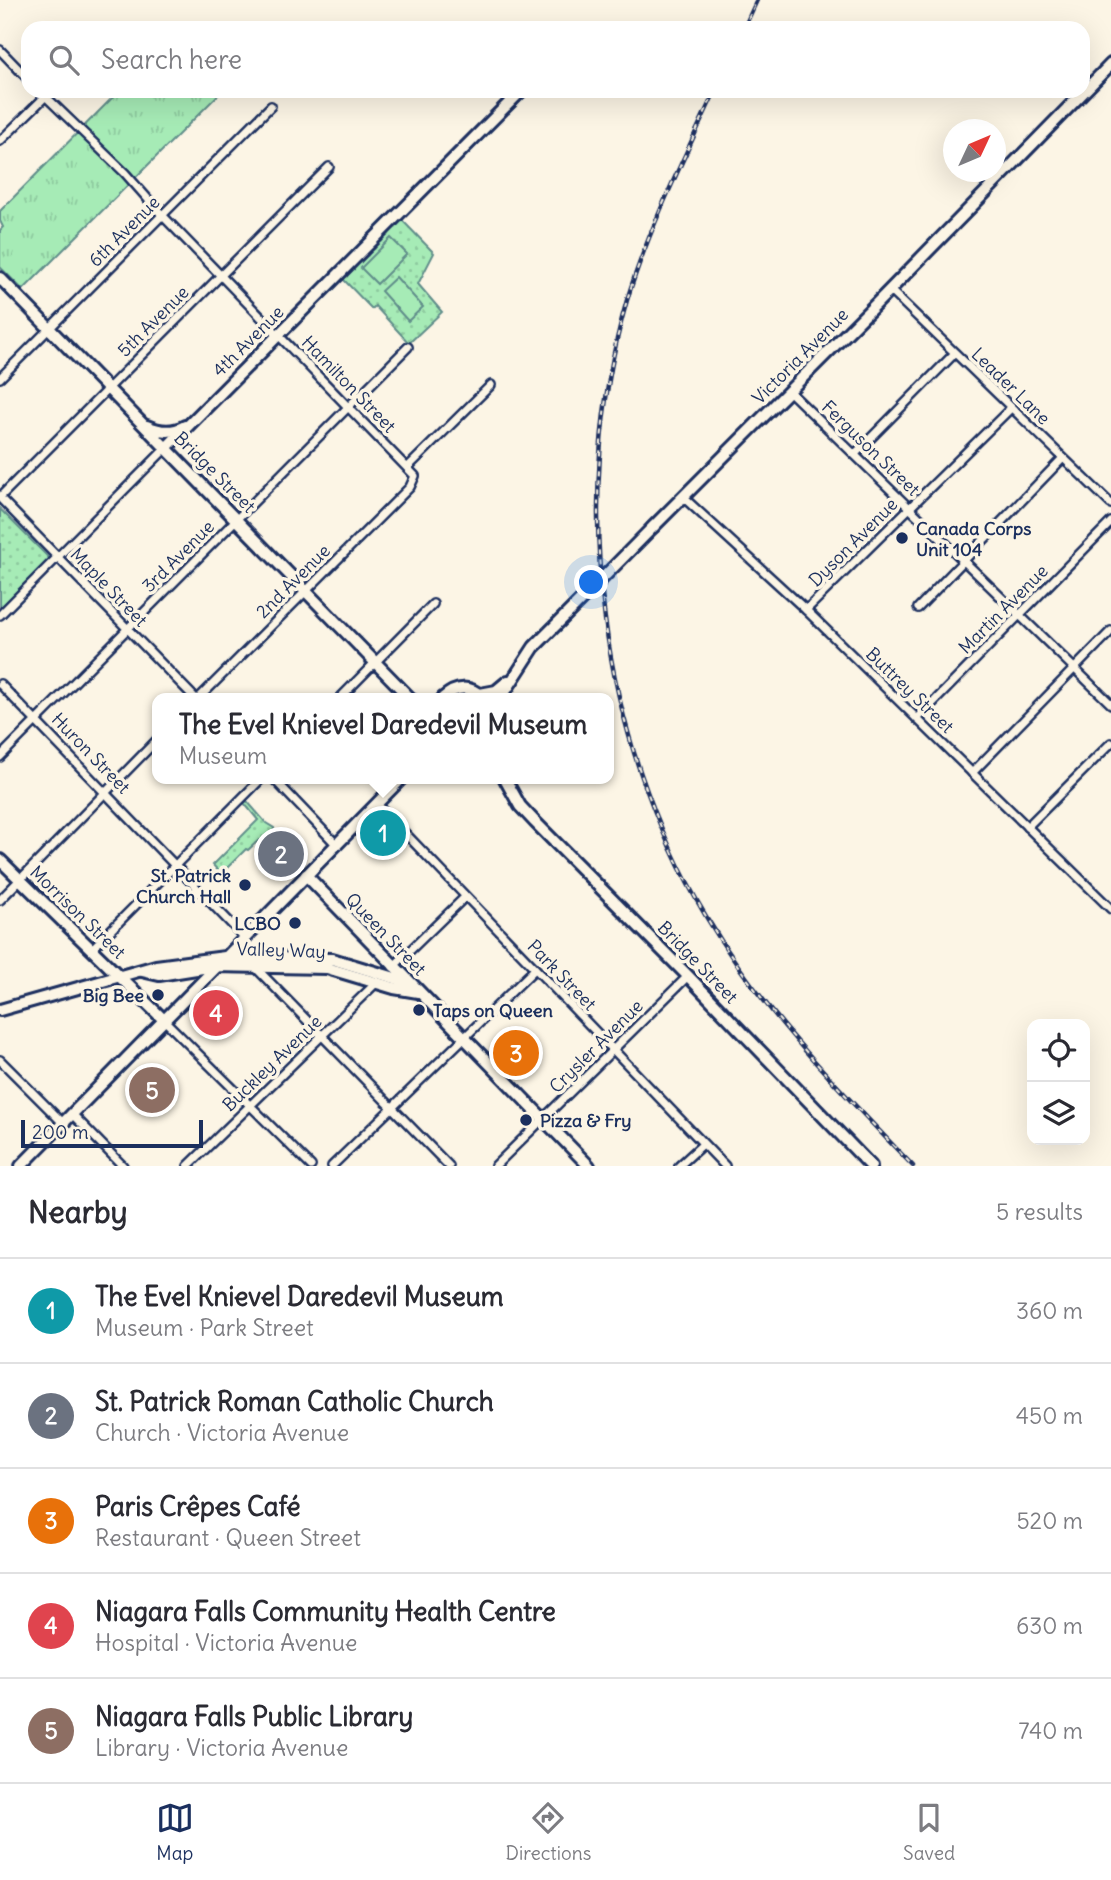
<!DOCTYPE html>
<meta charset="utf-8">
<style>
:root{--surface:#fff;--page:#f7f7f7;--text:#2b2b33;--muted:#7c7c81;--line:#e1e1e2;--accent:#1b2f5e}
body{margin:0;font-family:Delius,sans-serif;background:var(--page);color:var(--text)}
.controls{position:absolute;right:21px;bottom:21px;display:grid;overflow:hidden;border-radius:14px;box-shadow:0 7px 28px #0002}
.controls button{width:63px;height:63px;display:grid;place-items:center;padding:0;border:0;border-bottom:2px solid var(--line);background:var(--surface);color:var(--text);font:35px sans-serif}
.compass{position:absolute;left:943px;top:119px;width:63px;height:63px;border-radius:50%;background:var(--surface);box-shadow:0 7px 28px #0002;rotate:46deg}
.scale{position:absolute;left:21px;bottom:18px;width:182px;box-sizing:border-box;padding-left:7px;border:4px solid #1b2f5e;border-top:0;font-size:19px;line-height:24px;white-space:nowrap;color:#1b2f5e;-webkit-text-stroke:5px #fcf5e5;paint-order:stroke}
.you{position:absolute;left:592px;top:583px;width:24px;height:24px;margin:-18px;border:5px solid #fff;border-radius:50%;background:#1a73e8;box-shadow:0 0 0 10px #1a73e833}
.badge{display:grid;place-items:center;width:46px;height:46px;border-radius:50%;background:var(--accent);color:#fff;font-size:23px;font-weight:700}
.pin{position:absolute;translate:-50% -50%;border:4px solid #fff;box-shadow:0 2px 7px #0006}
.popup{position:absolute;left:152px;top:693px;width:462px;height:91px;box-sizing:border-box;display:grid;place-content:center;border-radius:14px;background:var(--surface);filter:drop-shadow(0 2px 5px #0005);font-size:23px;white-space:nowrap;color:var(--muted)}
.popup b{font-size:26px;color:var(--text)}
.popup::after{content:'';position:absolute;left:50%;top:100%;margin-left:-14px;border:14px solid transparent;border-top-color:var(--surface)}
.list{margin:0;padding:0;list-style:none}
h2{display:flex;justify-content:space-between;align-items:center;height:91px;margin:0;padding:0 28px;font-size:30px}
h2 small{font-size:23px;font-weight:400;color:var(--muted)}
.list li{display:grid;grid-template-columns:46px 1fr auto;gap:21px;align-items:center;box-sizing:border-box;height:105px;padding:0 28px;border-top:2px solid var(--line)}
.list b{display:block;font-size:26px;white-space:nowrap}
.list p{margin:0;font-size:23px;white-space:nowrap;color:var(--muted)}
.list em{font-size:23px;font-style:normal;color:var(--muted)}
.icon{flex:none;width:38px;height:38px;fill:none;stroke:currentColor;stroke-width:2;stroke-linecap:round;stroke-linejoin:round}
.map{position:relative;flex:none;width:1111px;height:1166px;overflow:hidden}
.search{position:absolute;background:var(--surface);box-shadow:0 7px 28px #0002;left:21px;right:21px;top:21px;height:77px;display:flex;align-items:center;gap:18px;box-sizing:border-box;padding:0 24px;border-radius:21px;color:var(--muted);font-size:26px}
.sheet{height:616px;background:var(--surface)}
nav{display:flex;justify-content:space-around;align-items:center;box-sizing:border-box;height:98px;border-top:2px solid var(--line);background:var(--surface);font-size:19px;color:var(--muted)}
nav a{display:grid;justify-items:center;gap:4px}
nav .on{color:var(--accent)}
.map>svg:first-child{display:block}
.grass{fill:url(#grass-tufts);stroke:#608d8a;stroke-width:2}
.park{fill:url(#park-dots);stroke:#608d8a;stroke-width:2}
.garden{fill:#a6ebb6;stroke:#608d8a;stroke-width:2}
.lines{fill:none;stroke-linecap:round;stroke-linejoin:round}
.street-casing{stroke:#1b2f5e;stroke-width:12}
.secondary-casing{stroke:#1b2f5e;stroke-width:16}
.street{stroke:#fcf5e5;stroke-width:7}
.secondary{stroke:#fcf5e5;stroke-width:10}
.rail-casing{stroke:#1b2f5e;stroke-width:4.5}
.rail{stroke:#fcf5e5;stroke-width:2;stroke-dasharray:5;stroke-linecap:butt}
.secondary-bridge-casing{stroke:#1b2f5e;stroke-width:16;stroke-linecap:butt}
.secondary-bridge{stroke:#fcf5e5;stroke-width:10}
.poi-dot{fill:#1b2f5e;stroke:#fcf5e5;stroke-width:2.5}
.labels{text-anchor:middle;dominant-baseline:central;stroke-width:7;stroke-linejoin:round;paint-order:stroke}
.street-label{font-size:18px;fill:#1b2f5e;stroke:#fcf5e5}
.poi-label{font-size:18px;font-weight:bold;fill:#1b2f5e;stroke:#fcf5e5;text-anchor:start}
</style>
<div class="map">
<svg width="1111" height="1166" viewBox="0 0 1111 1166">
<defs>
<pattern id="grass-tufts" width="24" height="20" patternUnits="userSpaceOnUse" patternTransform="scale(1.75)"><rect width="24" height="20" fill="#a6ebb6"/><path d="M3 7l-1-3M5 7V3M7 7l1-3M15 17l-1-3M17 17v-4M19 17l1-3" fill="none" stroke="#8eca9f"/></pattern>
<pattern id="park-dots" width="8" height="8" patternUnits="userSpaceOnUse" patternTransform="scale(1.75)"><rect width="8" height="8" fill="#a6ebb6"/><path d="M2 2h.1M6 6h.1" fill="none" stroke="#8eca9f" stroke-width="1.8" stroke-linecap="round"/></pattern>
</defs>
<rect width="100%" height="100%" fill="#fcf5e5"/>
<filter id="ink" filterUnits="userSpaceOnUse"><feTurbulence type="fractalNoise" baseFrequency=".0143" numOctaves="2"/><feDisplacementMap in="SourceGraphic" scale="14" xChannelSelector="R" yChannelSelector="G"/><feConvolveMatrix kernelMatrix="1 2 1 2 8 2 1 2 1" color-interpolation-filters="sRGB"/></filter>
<g filter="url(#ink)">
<path class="grass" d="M119,91h103l-199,199 -23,-23v-37l3,-3 -3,-6v-10z"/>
<g class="park">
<path d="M401,219l33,34 -16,31 24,28 -33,31 -34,-37 -3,3 -29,-30z"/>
<path d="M0,509l50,50 -50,50z"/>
<path d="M247,801l19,22 8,5 -2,7 -6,1 -4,7 -3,-3 -11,10 -2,-1 -25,25 -8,-9 45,-45 -14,-17z"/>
</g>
<g class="garden">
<path d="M391,238l16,16 -30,30 -16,-16z"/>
<path d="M396,277l27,30 -15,14 -27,-30z"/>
</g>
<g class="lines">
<g class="street-casing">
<g id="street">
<path d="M0,50l28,29"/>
<path d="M40,91l85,82 37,42 253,261 -5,11 -211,211"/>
<path d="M0,141l51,-50"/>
<path d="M890,290l221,214"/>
<path d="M0,378l271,-272"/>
<path d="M789,391l322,313"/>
<path d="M855,454l99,-100"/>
<path d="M408,467l83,-82"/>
<path d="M0,497l329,-330"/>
<path d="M683,497l123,113 305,299"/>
<path d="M0,498l195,200"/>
<path d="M918,608l145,-150"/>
<path d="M806,610l205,-202"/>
<path d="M0,615l166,-167"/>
<path d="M0,684l245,254"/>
<path d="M340,698l93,-94"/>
<path d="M917,719l194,-197"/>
<path d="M0,757l408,-410"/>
<path d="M972,773l139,-142"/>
<path d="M274,779l63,66"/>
<path d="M377,804l348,362"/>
<path d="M1027,827l84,-84"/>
<path d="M0,900l157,-160"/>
<path d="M91,950l170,-171"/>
<path d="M393,967l72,-70"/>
<path d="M257,969l192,197"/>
<path d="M164,1020l147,146"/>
<path d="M0,1060l63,63"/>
<path d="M72,1114l51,52"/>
<path d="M188,1166l188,-183"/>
<path d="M332,1166l203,-197"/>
<path d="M495,1166l193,-190"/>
<path d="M679,1166l24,-22"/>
</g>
</g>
<g class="secondary-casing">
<g id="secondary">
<path d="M0,278l410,420"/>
<path d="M147,426c13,6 26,7 38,0"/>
<path d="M166,448l355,-357"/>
<path d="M653,527l224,-224 234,-239"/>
<path d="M480,694l16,-3 12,-10"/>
<path d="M443,698c13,-12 28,-13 40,0"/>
<path d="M501,698l33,-51 51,-51"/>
<path d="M505,779l15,27 15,16 153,154 183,190"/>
<path d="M0,860l164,160"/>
<path d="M306,875l283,291"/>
<path d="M142,971l17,4 56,-9 112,2 67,20 24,4"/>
<path d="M0,1010l156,-44 69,-9 107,2 76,23"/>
<path d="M21,1166l380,-387"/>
</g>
</g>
<use href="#street" class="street"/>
<use href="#secondary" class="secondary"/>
<g class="rail-casing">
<g id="rail">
<path d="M744,28l13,-28"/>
<path d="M715,91c-32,69 -66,137 -88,209 -58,203 -28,437 80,618 55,93 132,171 206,248"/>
</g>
</g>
<use href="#rail" class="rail"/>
<g class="secondary-bridge-casing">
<path id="secondary-bridge" d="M585,596l68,-69"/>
</g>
<use href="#secondary-bridge" class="secondary-bridge"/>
</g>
</g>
<g class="poi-dot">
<circle cx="902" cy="538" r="7"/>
<circle cx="245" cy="885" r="7"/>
<circle cx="295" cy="923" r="7"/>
<circle cx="158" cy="995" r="7"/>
<circle cx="419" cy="1010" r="7"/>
<circle cx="526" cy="1120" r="7"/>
</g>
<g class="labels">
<g class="street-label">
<text transform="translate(124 231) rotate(-45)">6th Avenue</text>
<text transform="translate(153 321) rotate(-45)">5th Avenue</text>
<text transform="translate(248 341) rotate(-45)">4th Avenue</text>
<text transform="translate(800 356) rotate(-45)">Victoria Avenue</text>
<text transform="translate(349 384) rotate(46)">Hamilton Street</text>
<text transform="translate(1011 386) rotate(44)">Leader Lane</text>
<text transform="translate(871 448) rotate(44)">Ferguson Street</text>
<text transform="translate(215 472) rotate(45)">Bridge Street</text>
<text transform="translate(853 542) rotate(-45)">Dyson Avenue</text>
<text transform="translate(178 556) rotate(-45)">3rd Avenue</text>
<text transform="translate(293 581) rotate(-45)">2nd Avenue</text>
<text transform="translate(109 587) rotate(46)">Maple Street</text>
<text transform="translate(1003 609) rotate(-45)">Martin Avenue</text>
<text transform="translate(910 690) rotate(44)">Buttrey Street</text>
<text transform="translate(91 753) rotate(46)">Huron Street</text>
<text transform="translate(78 912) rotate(44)">Morrison Street</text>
<text transform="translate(386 934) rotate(46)">Queen Street</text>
<text transform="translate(281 950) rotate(2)">Valley Way</text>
<text transform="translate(698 962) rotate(46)">Bridge Street</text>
<text transform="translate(562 975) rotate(46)">Park Street</text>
<text transform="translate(596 1046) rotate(-45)">Crysler Avenue</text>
<text transform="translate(272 1063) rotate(-44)">Buckley Avenue</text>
</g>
<g class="poi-label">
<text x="916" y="528">Canada Corps<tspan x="916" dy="21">Unit 104</tspan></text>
<text x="231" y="875" text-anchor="end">St. Patrick<tspan x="231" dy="21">Church Hall</tspan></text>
<text x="281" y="923" text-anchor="end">LCBO</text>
<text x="144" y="995" text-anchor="end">Big Bee</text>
<text x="433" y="1010">Taps on Queen</text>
<text x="540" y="1120">Pizza &amp; Fry</text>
</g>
</g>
</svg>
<div class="controls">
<button><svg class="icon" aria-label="locate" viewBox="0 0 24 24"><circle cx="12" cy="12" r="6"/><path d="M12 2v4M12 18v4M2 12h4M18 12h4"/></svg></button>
<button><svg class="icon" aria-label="layers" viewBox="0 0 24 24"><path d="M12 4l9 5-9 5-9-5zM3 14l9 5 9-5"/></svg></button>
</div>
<svg class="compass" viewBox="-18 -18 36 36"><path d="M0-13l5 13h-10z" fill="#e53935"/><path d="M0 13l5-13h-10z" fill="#7c7c81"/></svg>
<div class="scale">200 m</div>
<div class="you"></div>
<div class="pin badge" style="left:383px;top:833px;background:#0f9aa8">1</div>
<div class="popup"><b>The Evel Knievel Daredevil Museum</b>Museum</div>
<div class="pin badge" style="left:281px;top:854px;background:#6b7280">2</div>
<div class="pin badge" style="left:516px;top:1053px;background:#e8710a">3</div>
<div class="pin badge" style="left:216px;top:1013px;background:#e0444e">4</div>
<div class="pin badge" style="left:152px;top:1090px;background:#8d6e63">5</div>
<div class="search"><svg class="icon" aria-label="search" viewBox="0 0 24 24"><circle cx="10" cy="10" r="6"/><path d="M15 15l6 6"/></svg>Search here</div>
</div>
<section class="sheet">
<h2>Nearby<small>5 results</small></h2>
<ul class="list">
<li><span class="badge" style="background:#0f9aa8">1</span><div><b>The Evel Knievel Daredevil Museum</b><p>Museum · Park Street</p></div><em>360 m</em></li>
<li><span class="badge" style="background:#6b7280">2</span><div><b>St. Patrick Roman Catholic Church</b><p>Church · Victoria Avenue</p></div><em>450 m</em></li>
<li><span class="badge" style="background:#e8710a">3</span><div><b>Paris Crêpes Café</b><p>Restaurant · Queen Street</p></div><em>520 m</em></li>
<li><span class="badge" style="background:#e0444e">4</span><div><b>Niagara Falls Community Health Centre</b><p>Hospital · Victoria Avenue</p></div><em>630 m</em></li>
<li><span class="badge" style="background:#8d6e63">5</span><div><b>Niagara Falls Public Library</b><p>Library · Victoria Avenue</p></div><em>740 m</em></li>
</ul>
</section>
<nav>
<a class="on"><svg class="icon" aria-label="map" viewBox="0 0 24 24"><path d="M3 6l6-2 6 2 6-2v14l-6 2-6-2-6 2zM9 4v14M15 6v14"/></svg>Map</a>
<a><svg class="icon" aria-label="directions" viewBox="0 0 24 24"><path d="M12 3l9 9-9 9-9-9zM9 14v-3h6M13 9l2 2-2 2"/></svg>Directions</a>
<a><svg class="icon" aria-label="saved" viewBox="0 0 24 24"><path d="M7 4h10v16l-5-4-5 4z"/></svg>Saved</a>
</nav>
